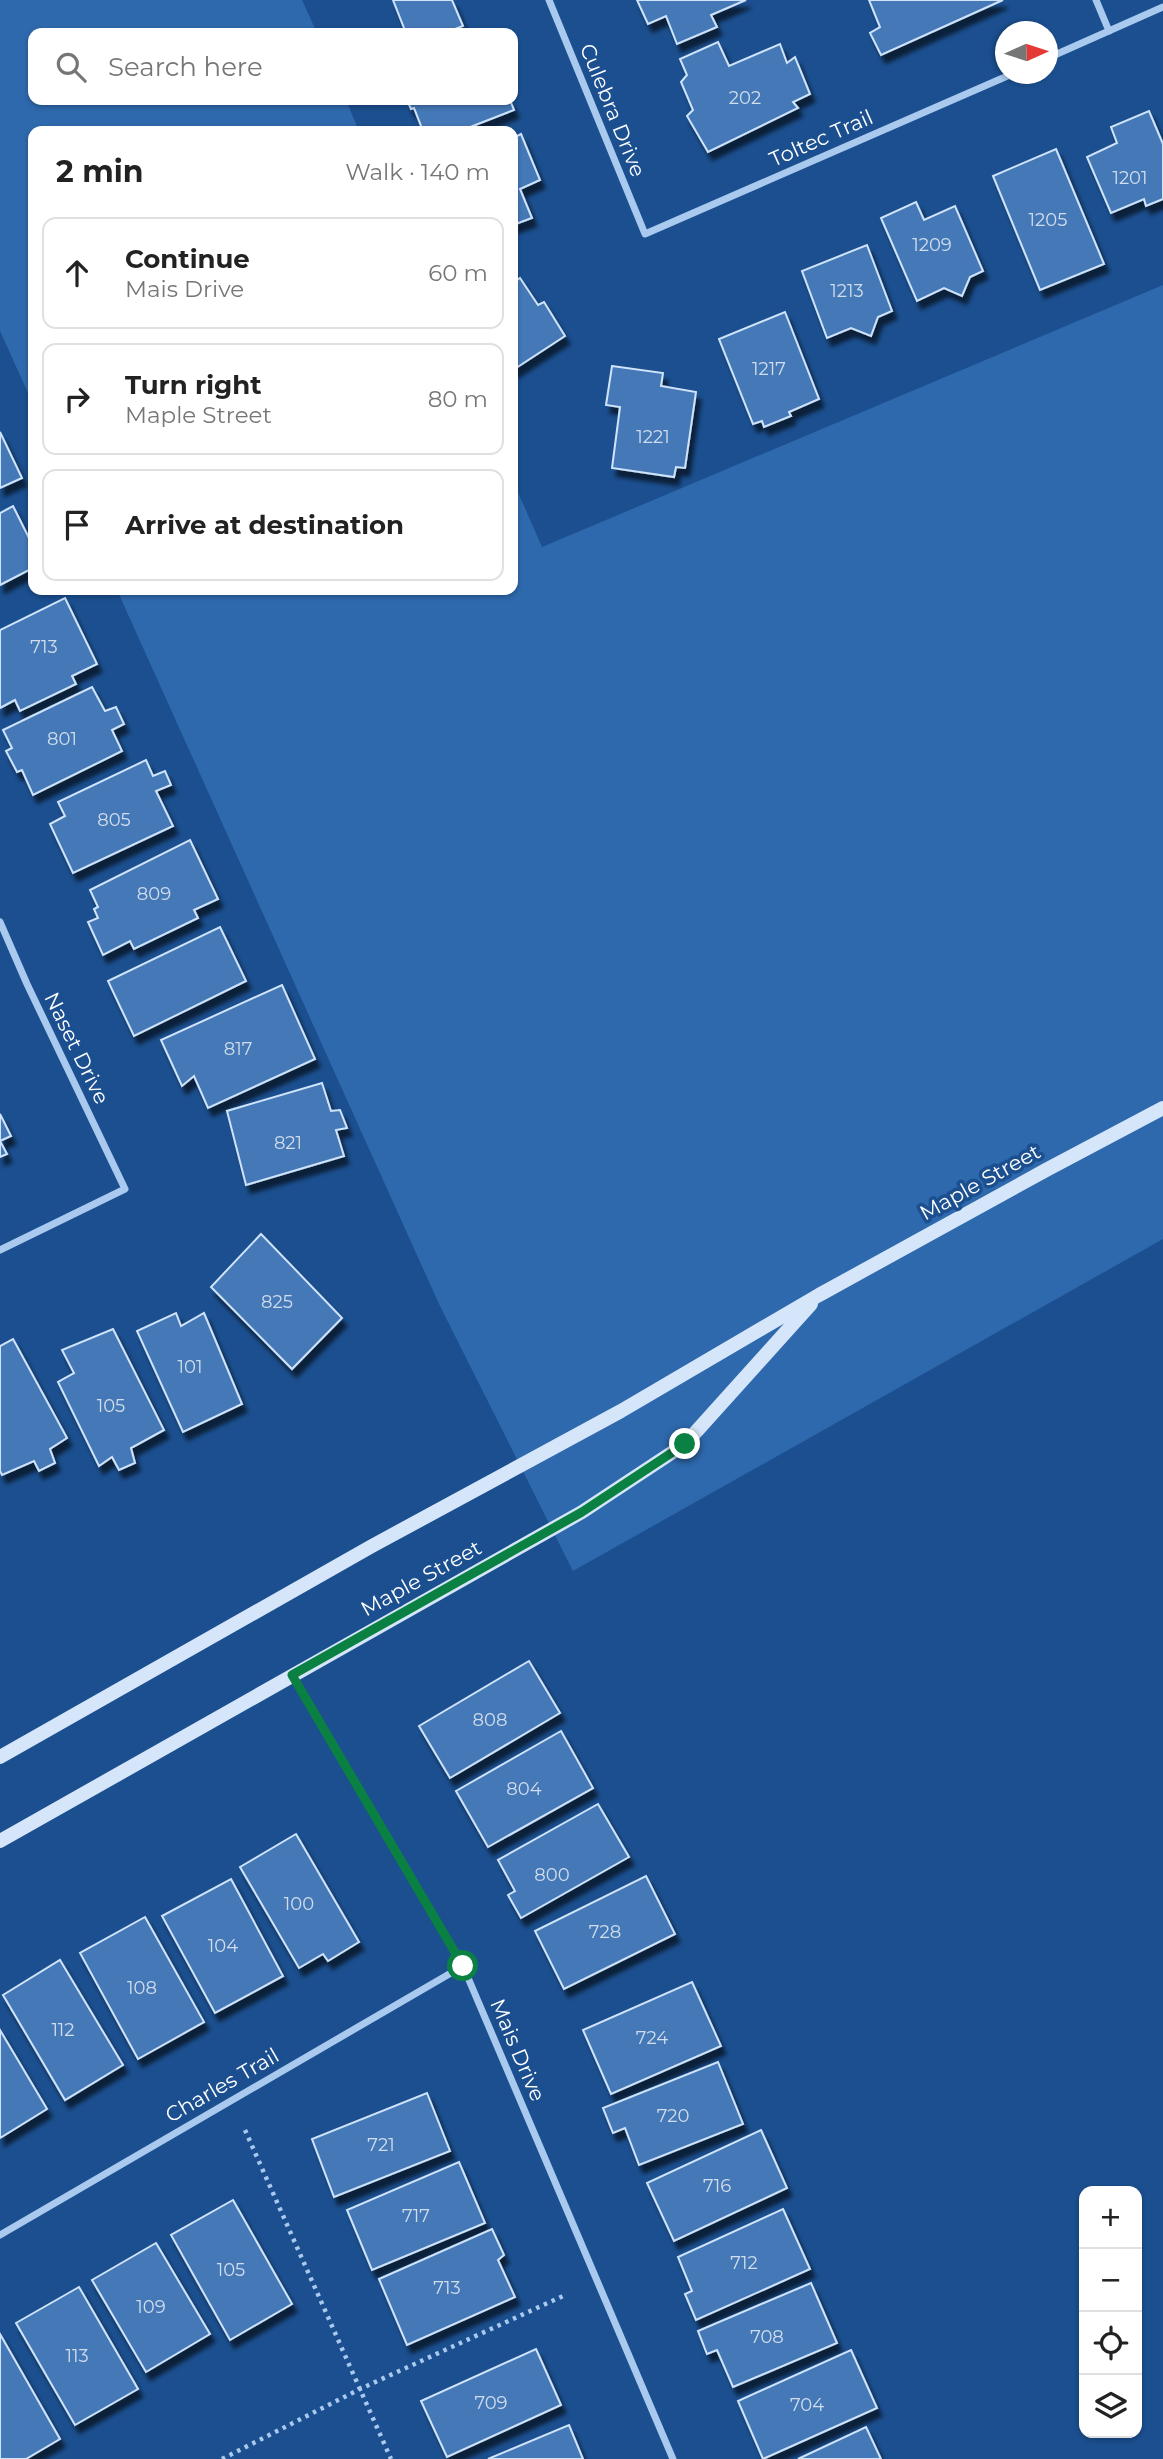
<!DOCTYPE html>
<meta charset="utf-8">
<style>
:root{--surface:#fff;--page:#f2f2f2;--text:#222;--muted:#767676;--line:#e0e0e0}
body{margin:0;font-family:Montserrat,sans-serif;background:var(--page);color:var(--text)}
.controls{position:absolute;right:21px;bottom:21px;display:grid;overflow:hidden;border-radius:14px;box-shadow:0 2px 5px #0004}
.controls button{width:63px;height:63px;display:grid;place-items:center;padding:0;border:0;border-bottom:2px solid var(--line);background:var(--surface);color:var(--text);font:35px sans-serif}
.compass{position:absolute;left:995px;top:21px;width:63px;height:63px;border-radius:50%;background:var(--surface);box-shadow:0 2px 5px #0004;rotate:87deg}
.stop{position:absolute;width:21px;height:21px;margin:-16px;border:5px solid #0b8043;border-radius:50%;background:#fff}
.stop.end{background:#0b8043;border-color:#fff;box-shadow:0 2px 7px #0008}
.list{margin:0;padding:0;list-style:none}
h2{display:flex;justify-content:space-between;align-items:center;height:91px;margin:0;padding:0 28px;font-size:30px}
h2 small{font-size:23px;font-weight:400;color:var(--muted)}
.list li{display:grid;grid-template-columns:46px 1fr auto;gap:21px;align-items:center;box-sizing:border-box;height:112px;margin:0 14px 14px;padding:0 14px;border:2px solid var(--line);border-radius:14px}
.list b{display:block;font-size:26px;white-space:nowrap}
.list p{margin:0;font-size:23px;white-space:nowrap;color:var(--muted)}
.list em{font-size:23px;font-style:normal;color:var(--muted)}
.icon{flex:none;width:38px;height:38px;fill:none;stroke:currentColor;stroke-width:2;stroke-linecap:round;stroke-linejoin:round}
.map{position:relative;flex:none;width:1163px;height:2459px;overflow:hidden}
.search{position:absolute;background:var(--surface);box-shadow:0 2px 5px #0004;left:28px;top:28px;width:490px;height:77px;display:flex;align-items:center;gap:18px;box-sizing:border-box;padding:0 24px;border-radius:14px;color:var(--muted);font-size:26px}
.panel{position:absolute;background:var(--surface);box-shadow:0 2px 5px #0004;left:28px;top:126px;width:490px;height:469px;border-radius:14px}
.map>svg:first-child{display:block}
.green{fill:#2e69ad}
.building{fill:#4478b7;stroke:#cfe3fa;stroke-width:2;filter:url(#shadow)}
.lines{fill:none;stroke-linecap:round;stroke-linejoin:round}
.path{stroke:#a9c9ee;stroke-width:4.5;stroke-dasharray:3.5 5;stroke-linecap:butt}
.street{stroke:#a9c9ee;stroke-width:7}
.secondary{stroke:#d6e6fa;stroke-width:14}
.route{stroke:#0b8043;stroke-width:9}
.labels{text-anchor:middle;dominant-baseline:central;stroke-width:7;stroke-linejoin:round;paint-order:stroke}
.number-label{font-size:18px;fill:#d0dded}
.street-label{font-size:21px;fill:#fff;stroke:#1b4f8f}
</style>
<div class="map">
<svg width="1163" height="2459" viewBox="0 0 1163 2459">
<defs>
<filter id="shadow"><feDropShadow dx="4.5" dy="8" stdDeviation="2" flood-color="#0009"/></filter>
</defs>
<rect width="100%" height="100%" fill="#1b4f8f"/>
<g class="green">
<path d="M0,0h302l15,33h-284v67h313l13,31h-326v273l-33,-73z"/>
<path d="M1163,285v954l-590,332 -134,-267 -322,-714h396v-109l29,66z"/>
</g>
<g class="building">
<path d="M393,0h59l11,26 -19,7h-38z"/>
<path d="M637,0h109l-35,15 6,12 -40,17 -11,-28 -18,8z"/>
<path d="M869,0h134l-122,55 -11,-22 10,-6z"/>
<path d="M718,42l11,24 51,-22 7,19 8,-6 15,37 -17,8 5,6 -90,44 -21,-36 6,-6 -12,-28 6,-7 -7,-16z"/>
<path d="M407,100h103l4,10 -54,21h-25l-1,-2 -11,2 -9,-23 -3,1z"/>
<path d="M1149,111l14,33v55l-17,7 -2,-7 -33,14 -24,-56 30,-14 -6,-16z"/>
<path d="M521,134l19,46 -20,9 12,29 -19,7v-87z"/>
<path d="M1056,149l48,115 -64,26 -47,-114z"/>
<path d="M916,202l8,18 31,-14 28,65 -13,6 -8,19 -18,-8 -27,13 -36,-83z"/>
<path d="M867,245l25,66 -14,6 -7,19 -20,-8 -24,10 -25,-67z"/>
<path d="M520,278l18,27 6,-3 21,34 -52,34v-87z"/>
<path d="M785,312l34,87 -30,13 2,4 -27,11 -2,-6 -9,3 -34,-85z"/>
<path d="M612,366l51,7 -2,13 35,6 -11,76 -9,-1 -2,10 -62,-9 8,-61 -14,-2z"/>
<path d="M0,432l22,46 -22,10z"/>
<path d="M13,506l20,40v22l-33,17v-72z"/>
<path d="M65,598l32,66 -25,12 4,8 -56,27 -5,-11 -15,8v-78z"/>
<path d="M92,687l13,24 11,-4 8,17 -12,6 10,21 -89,44 -11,-25 -5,2 -11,-21 6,-3 -9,-18z"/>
<path d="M146,760l7,16 12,-5 6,14 -15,6 17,35 -100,47 -23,-49 15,-8 -7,-14z"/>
<path d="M190,840l28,59 -24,11 4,8 -64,31 -4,-8 -27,14 -15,-33 10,-4 -4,-9 4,-2 -8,-17z"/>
<path d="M220,927l26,54 -112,55 -26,-55z"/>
<path d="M282,985l33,74 -107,49 -14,-32 -12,10 -21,-46z"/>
<path d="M322,1083l9,28 9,-1 7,18 -11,2 8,26 -98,29 -19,-74z"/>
<path d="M0,1114l11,22 -11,5 7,13 -7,3z"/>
<path d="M261,1234l81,84 -50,51 -81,-82z"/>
<path d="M176,1313l5,13 23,-13 38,91 -59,28 -46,-101z"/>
<path d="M113,1329l51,101 -33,18 4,15 -16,7 -7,-13 -13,9 -41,-84 16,-9 -12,-23z"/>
<path d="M13,1339l54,99 -17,11 5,14 -16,8 -5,-10 -32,14 -2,-4v-125z"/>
<path d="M529,1661l31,52 -110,65 -31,-52z"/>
<path d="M561,1731l32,57 -105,59 -32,-56z"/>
<path d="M598,1804l31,53 -108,61 -13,-23 7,-4 -17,-31z"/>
<path d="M296,1834l63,108 -31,19 -5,-7 -24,14 -59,-101z"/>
<path d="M646,1876l29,58 -111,55 -29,-58z"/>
<path d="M231,1879l52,97 -68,37 -53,-97z"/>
<path d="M145,1917l59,105 -66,37 -58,-106z"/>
<path d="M60,1960l63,105 -58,35 -62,-105z"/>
<path d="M692,1982l29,64 -110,48 -28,-64z"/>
<path d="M0,2030l47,79 -47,29z"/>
<path d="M718,2062l25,62 -104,41 -14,-37 -12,5 -10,-25z"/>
<path d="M427,2093l23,58 -116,46 -22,-58z"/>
<path d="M761,2130l26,58 -113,53 -27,-58z"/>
<path d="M459,2162l26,61 -113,47 -25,-60z"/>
<path d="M233,2200l59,104 -62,36 -59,-105z"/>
<path d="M783,2209l27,60 -114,51 -11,-26 7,-3 -14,-34z"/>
<path d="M492,2229l12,26 -6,5 17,37 -108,48 -28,-66z"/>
<path d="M156,2243l54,91 -64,38 -54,-92z"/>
<path d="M811,2283l26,60 -104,44 -16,-37 -10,4 -9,-23z"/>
<path d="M79,2287l59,102 -63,36 -59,-102z"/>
<path d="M0,2334l60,105 -34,20h-26z"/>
<path d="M536,2349l25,56 -114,52 -26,-56z"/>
<path d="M851,2350l26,58 -114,51 -25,-58z"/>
<path d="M569,2425l14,34h-95z"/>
<path d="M866,2427l15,32h-83z"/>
</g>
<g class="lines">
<g class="path">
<path d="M245,2130l146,329"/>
<path d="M222,2459l138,-70 203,-93"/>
</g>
<g class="street">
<path d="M549,0l96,234 367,-160"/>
<path d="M1096,0l13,31"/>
<path d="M1048,58l115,-51"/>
<path d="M0,922l27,62 98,205 -125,61"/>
<path d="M292,1675l171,291 210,493"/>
<path d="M0,2235l463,-269"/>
</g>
<g class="secondary">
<path d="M0,1757l372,-211 249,-135 198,-116 227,-125 117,-62"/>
<path d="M0,1841l582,-329 103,-68 126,-140"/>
</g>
</g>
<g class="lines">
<path class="route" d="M463,1966l-171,-291 290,-163 103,-68"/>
</g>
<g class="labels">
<g class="number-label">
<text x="745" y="98">202</text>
<text x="1130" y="178">1201</text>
<text x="1048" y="220">1205</text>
<text x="932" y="245">1209</text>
<text x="847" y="291">1213</text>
<text x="769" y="369">1217</text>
<text x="653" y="437">1221</text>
<text x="44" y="647">713</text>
<text x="62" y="739">801</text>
<text x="114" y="820">805</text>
<text x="154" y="894">809</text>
<text x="238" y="1049">817</text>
<text x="288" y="1143">821</text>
<text x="277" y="1302">825</text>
<text x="190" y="1367">101</text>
<text x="111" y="1406">105</text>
<text x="490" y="1720">808</text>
<text x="524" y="1789">804</text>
<text x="552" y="1875">800</text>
<text x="299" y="1904">100</text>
<text x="605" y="1932">728</text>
<text x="223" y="1946">104</text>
<text x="142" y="1988">108</text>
<text x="63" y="2030">112</text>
<text x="652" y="2038">724</text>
<text x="673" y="2116">720</text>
<text x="381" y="2145">721</text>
<text x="717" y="2186">716</text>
<text x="416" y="2216">717</text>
<text x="744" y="2263">712</text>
<text x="231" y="2270">105</text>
<text x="447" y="2288">713</text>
<text x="151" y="2307">109</text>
<text x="767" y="2337">708</text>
<text x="77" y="2356">113</text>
<text x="491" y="2403">709</text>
<text x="807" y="2405">704</text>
</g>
<g class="street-label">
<text transform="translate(613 110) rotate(68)">Culebra Drive</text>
<text transform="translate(821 138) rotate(-24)">Toltec Trail</text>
<text transform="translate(77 1048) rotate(64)">Naset Drive</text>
<text transform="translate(980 1182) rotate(-29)">Maple Street</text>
<text transform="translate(421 1578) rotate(-29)">Maple Street</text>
<text transform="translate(518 2050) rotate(67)">Mais Drive</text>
<text transform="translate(222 2085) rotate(-30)">Charles Trail</text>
</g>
</g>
</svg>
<div class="controls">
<button>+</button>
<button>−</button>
<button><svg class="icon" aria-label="locate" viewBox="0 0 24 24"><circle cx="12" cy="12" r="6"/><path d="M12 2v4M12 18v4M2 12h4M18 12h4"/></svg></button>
<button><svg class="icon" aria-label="layers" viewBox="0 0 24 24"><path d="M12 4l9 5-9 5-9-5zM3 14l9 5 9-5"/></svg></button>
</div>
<svg class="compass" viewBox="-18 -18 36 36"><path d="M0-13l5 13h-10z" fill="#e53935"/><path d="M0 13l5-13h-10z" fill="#767676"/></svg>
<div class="stop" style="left:463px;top:1966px"></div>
<div class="stop end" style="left:685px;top:1444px"></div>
<div class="search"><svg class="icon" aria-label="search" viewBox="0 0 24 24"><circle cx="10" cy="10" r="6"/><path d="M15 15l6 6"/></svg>Search here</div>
<section class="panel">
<h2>2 min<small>Walk · 140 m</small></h2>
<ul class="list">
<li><svg class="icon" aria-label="ahead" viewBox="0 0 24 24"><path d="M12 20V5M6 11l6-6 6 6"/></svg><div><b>Continue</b><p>Mais Drive</p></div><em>60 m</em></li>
<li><svg class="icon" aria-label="right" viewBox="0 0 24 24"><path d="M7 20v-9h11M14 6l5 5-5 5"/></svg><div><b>Turn right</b><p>Maple Street</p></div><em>80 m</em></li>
<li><svg class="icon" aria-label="arrive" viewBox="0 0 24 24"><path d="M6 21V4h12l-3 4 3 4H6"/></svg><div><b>Arrive at destination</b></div></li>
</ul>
</section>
</div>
